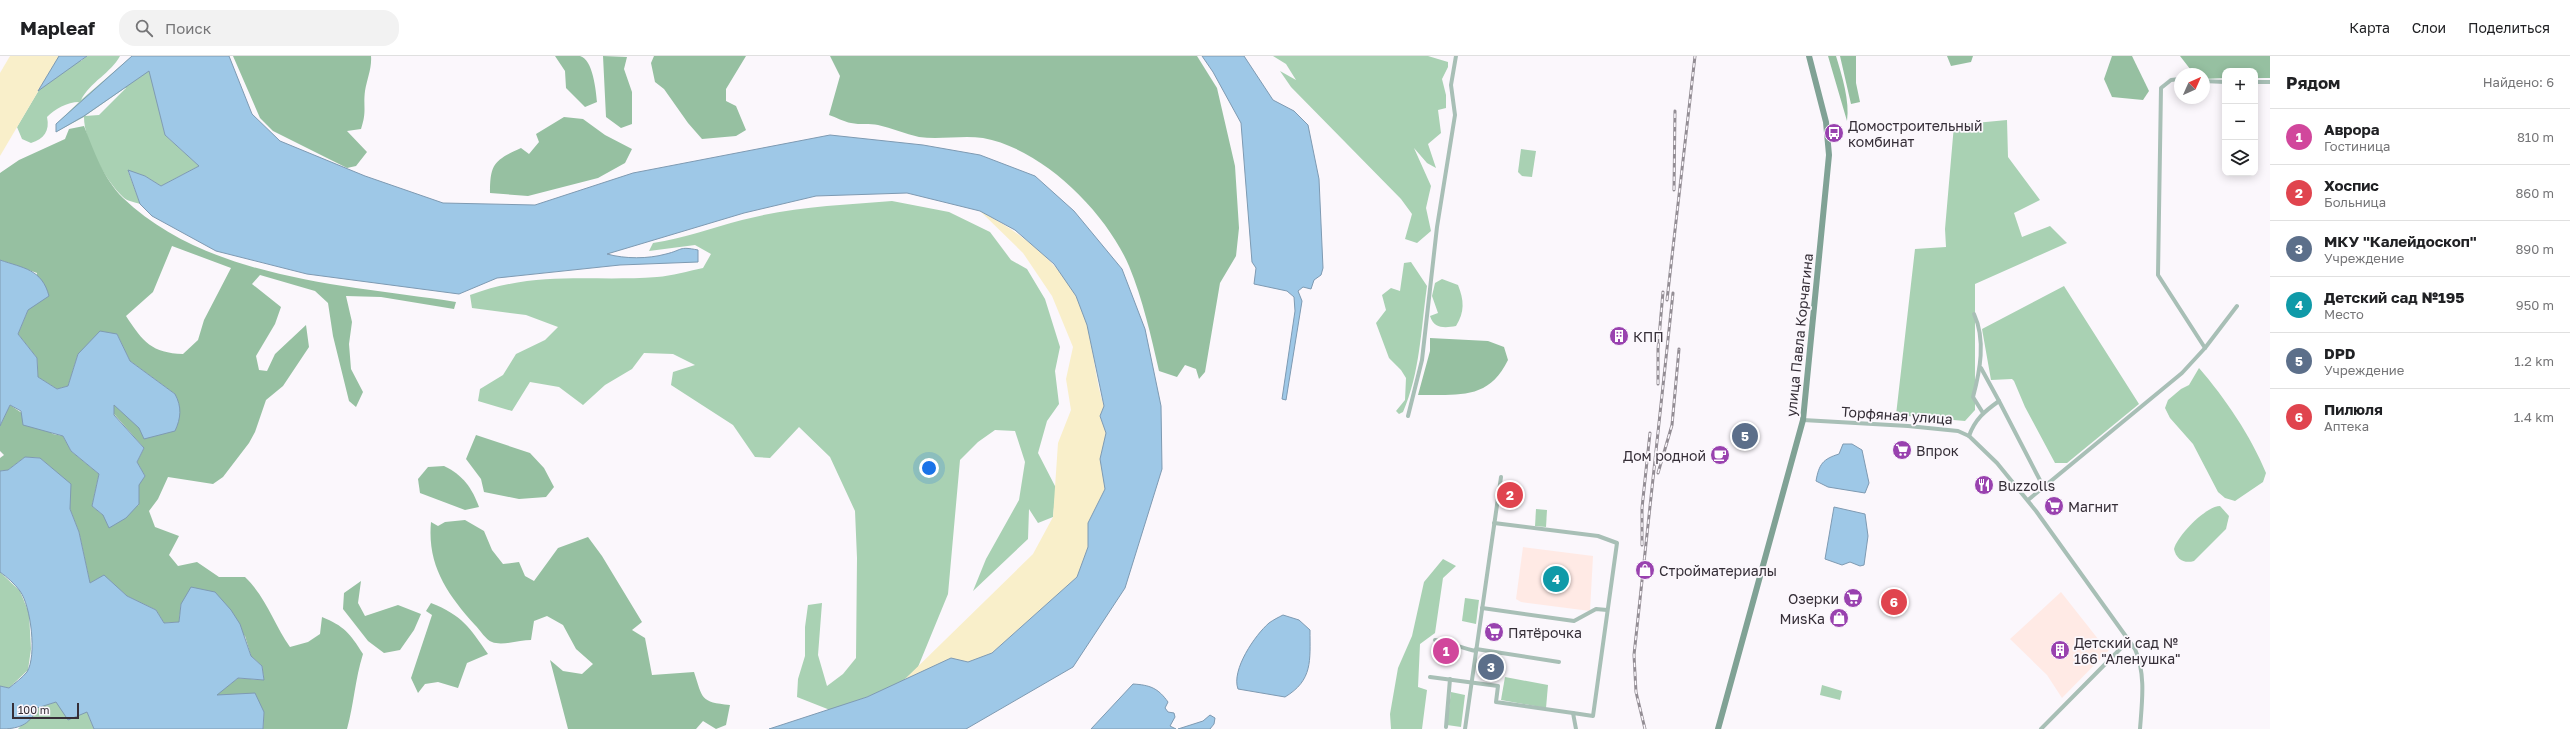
<!DOCTYPE html>
<html lang="ru">
<meta charset="utf-8">
<style>
:root{--surface:#fff;--page:#f2f2f2;--text:#202124;--muted:#757577;--line:#e0e0e0;--accent:#ea580c}
body{margin:0;font-family:"Golos Text",sans-serif;background:var(--page);color:var(--text)}
.controls{position:absolute;right:12px;top:12px;display:grid;overflow:hidden;border-radius:8px;box-shadow:0 2px 10px #0003}
.controls button{width:36px;height:36px;display:grid;place-items:center;padding:0;border:0;border-bottom:1px solid var(--line);background:var(--surface);color:var(--text);font:20px sans-serif}
.compass{position:absolute;left:2174px;top:12px;width:36px;height:36px;border-radius:50%;background:var(--surface);box-shadow:0 2px 10px #0003;rotate:45deg}
.scale{position:absolute;left:12px;bottom:10px;width:67px;box-sizing:border-box;padding-left:4px;border:2px solid #352e37;border-top:0;font-size:11px;line-height:14px;white-space:nowrap;color:#352e37;-webkit-text-stroke:3px #fbf7fc;paint-order:stroke}
.you{position:absolute;left:929px;top:412px;width:14px;height:14px;margin:-10px;border:3px solid #fff;border-radius:50%;background:#1a73e8;box-shadow:0 0 0 6px #1a73e833}
.badge{display:grid;place-items:center;width:26px;height:26px;border-radius:50%;background:var(--accent);color:#fff;font-size:13px;font-weight:700}
.pin{position:absolute;translate:-50% -50%;border:2px solid #fff;box-shadow:0 1px 4px #0006}
.list{margin:0;padding:0;list-style:none}
h2{display:flex;justify-content:space-between;align-items:center;height:52px;margin:0;padding:0 16px;font-size:17px}
h2 small{font-size:13px;font-weight:400;color:var(--muted)}
.list li{display:grid;grid-template-columns:26px 1fr auto;gap:12px;align-items:center;box-sizing:border-box;height:56px;padding:0 16px;border-top:1px solid var(--line)}
.list b{display:block;font-size:15px;white-space:nowrap}
.list p{margin:0;font-size:13px;white-space:nowrap;color:var(--muted)}
.list em{font-size:13px;font-style:normal;color:var(--muted)}
.icon{flex:none;width:22px;height:22px;fill:none;stroke:currentColor;stroke-width:2;stroke-linecap:round;stroke-linejoin:round}
.map{position:relative;flex:none;width:2270px;height:673px;overflow:hidden}
header{display:flex;align-items:center;gap:24px;box-sizing:border-box;height:56px;padding:0 20px;background:var(--surface);border-bottom:1px solid var(--line)}
header strong{font-size:19px}
nav{display:flex;gap:22px;margin-inline-start:auto;font-size:14px}
.search{width:280px;height:36px;background:var(--page);display:flex;align-items:center;gap:10px;box-sizing:border-box;padding:0 14px;border-radius:16px;color:var(--muted);font-size:15px}
main{display:flex}
aside{flex:1;background:var(--surface)}
.map>svg:first-child{display:block}
.education{fill:#ffeae5}
.green{fill:#a9d1b3;fill-rule:evenodd}
.forest{fill:#96c0a1;fill-rule:evenodd}
.sand{fill:#f9efca}
.water{fill:#9ec8e7;stroke:#7e9ab2}
.lines{fill:none;stroke-linecap:round;stroke-linejoin:round}
.minor{stroke:#a8bfb6;stroke-width:4}
.secondary{stroke:#80a295;stroke-width:6}
.rail-casing{stroke:#938d94;stroke-width:3}
.rail{stroke:#fbf7fc;stroke-width:1.5;stroke-dasharray:4.5;stroke-linecap:butt}
.labels{text-anchor:middle;dominant-baseline:central;stroke-width:3.5;stroke-linejoin:round;paint-order:stroke}
.poi-label{font-size:14px;fill:#352e37;stroke:#fbf7fc;text-anchor:start}
.street-label{font-size:14px;fill:#352e37;stroke:#fbf7fc}
</style>
<header>
<strong>Mapleaf</strong>
<div class="search"><svg class="icon" aria-label="search" viewBox="0 0 24 24"><circle cx="10" cy="10" r="6"/><path d="M15 15l6 6"/></svg>Поиск</div>
<nav><a>Карта</a><a>Слои</a><a>Поделиться</a></nav>
</header>
<main>
<div class="map">
<svg width="2270" height="673" viewBox="0 0 2270 673">
<rect width="100%" height="100%" fill="#fbf7fc"/>
<g class="education">
<path d="M1523,491l70,9 -3,55 -69,-9 -5,-3z"/>
<path d="M2061,536l41,52 1,-1 6,7 -47,48 -15,-23 -37,-36z"/>
</g>
<g class="green">
<path d="M59,0l22,5 6,-5h33c-9,17 -30,26 -39,44l51,-44h14l19,79 34,31 -38,20 -16,-10 -17,-5 12,33c-5,-2 -14,-3 -17,-7 -18,-17 -39,-56 -39,-80l-28,15v-8l23,-22c-12,0 -24,7 -32,15 3,14 -3,22 -16,26l-9,-4 -5,-12zM126,32l-27,27 -14,1 40,-28z"/>
<path d="M1273,0h155l20,6v5l-6,12 4,16v13l-8,2 3,23 -13,11 8,24 -9,-5 -13,-15 17,38 -5,22 5,23 -14,12 -12,-4 7,-25 -11,-15 -110,-112 -11,-16 16,9 -10,-16z"/>
<path d="M2007,64l1,37 32,43 -26,13 8,24 28,-11 17,17 -92,41v126l-10,11 -69,-6 19,-166 31,-2 -1,-18 9,-104z"/>
<path d="M1521,93l15,2 -4,26 -10,-1 -4,-4z"/>
<path d="M892,145l57,11 41,20 21,28 16,9 18,30 15,48 -5,24 4,33 -12,17 -9,32 18,35 -3,29 -15,6 -9,-14 -1,30 -55,52 13,-32 33,-59 6,-38 -10,-31 -20,-1 -17,12 -18,18 -12,134 -30,73 -16,15 -35,15 -37,13 -33,-13 1,-18 7,-23v-29l3,-22 14,-2 -4,52 9,31 16,-12 13,-16 1,-100 -2,-47 -25,-54 -31,-30 -29,31 -15,-1 -22,-32 -62,-40 2,-13 22,-7 -22,-11 -29,-1 -12,16 -27,16 -22,20 -24,-18 -29,-5 -18,29 -34,-10 2,-12 23,-14 13,-21 29,-14 13,-13 -32,-12 -54,-7 -2,-13c67,-25 120,-13 187,-18 15,-1 31,-6 46,-9l8,-14 -16,-9 -46,6 4,-8c31,-5 59,-15 89,-23 49,-13 100,-15 150,-19z"/>
<path d="M1411,206l16,24c-6,43 -7,87 -24,126l-4,2 -3,-3 9,-11 1,-22 -5,-8 -12,-12 -13,-35 10,-13 -4,-15 9,-7 9,3 4,-28z"/>
<path d="M1442,223l16,6c6,15 7,27 -2,41 -11,2 -22,3 -26,-10l8,-3 -6,-17 3,-13z"/>
<path d="M2064,230l75,118 -72,59h-12l-30,-56 -11,-26 -2,-2 -21,1 -9,-51z"/>
<path d="M2199,312c26,30 52,68 67,105l-3,9 -28,19 -10,-3 -7,-6 -25,-48 -23,-26 -5,-10 3,-8 13,-11 8,-4z"/>
<path d="M2220,450l9,10 -3,13 -32,32c-10,3 -18,-2 -20,-12 3,-13 32,-43 46,-43z"/>
<path d="M1536,453l11,1 -1,17 -11,-1z"/>
<path d="M1443,503l13,7 -13,12 -8,55 -15,11 -2,43 9,3 -5,39h-31l-1,-15 8,-46 14,-32 12,-54z"/>
<path d="M0,516l20,19 9,22 2,36 -3,21 -19,18 -9,-2z"/>
<path d="M1465,542l14,2 -3,24 -14,-3z"/>
<path d="M1505,621l43,8 -2,23 -45,-8z"/>
<path d="M1822,629l20,6 -2,9 -20,-5z"/>
<path d="M1451,636l14,3 -4,32 -14,-2z"/>
<path d="M56,646l31,10 7,17h-76l19,-21z"/>
</g>
<g class="forest">
<path d="M233,0h138c1,12 -4,23 -6,35 -2,16 2,20 -4,38l-14,2 20,21 -11,14 -9,2 -74,-37 -13,-13z"/>
<path d="M555,0c7,0 18,0 25,0 13,3 16,35 17,46l-12,5 -19,-19 -1,-17z"/>
<path d="M603,0l24,1 -3,12 8,23v32l-11,4 -15,-11z"/>
<path d="M654,0h92l-20,33v12l10,5 10,24 -10,6 -34,3 -14,-16 -24,-34 -9,-7 -4,-19z"/>
<path d="M830,0h367l20,32 18,78 4,62 -3,28 -16,27 -15,89 -6,7 -3,-10 -11,-4 -8,12 -18,-6c-8,-35 -16,-71 -30,-105 -23,-54 -86,-117 -146,-128 -21,-3 -43,2 -64,-1 -14,-3 -27,-9 -41,-12 -8,-2 -18,0 -27,-2 -7,-1 -15,-6 -22,-8l11,-39z"/>
<path d="M1828,0h8c6,20 14,45 11,65z"/>
<path d="M1840,0h16v27l4,19 -9,2z"/>
<path d="M1947,0h26l-2,6 -20,4z"/>
<path d="M2112,0h20l17,35 -6,9 -31,-3 -8,-18z"/>
<path d="M2180,0h90v22h-15v-7h-30v7l-21,1v-5h-10z"/>
<path d="M564,61l19,2 22,16 27,14 -7,14 -27,15 -70,18 -38,-3c0,-30 5,-33 31,-45l8,6 10,-12 -3,-8z"/>
<path d="M84,70c10,25 19,52 39,72 85,81 222,87 333,104l-2,7 -73,-12 -35,-1 6,26 -3,22 2,25 12,23 -7,15 -7,-6 -16,-65 -5,-33 -13,-12 -55,-16 -8,9 29,23 -6,17 -19,32 3,14 8,1 8,-17 31,-29 3,22 -26,39 -17,14 -11,32 -6,11 -26,34 -10,7 -45,-7 -10,22 -9,12 6,16 24,9 -10,19 9,11 19,-4 22,15h26c21,20 29,47 45,70l18,-5 12,-8 2,-17c22,9 28,16 41,37 -8,25 -9,50 -16,75h-84l1,-17 -48,-17 22,-17 26,2 -2,-14 -11,-10 -6,-20 -64,-32 -2,18 -15,1 -8,-13 -29,-14 -23,-20 -14,7 -11,-51 -9,-23v-25l-30,-26 -15,-1 -17,13 -8,1v-13l4,-3 -4,-4v-25l10,-21 43,29 10,2 8,15 28,23 -7,32 11,9 36,-10v-21l6,-8 -8,-14 7,-14 -30,-34v-10l26,24 35,-34 -45,-33 -13,-27 -39,20 -10,32 -11,3 -19,-12 -1,-19 -19,-24 10,-24 9,-37 -37,-13v-87l19,-13 46,-21 4,-10zM172,190l59,22 -27,52 -6,20 -15,14c-31,-1 -40,-12 -57,-38l27,-24z"/>
<path d="M1430,282l58,3 16,6 4,13c-20,41 -50,34 -90,35l12,-44z"/>
<path d="M476,379l54,18 14,15 10,19 -8,10 -27,2 -35,-7 -3,-13 -15,-20z"/>
<path d="M444,410c19,9 28,22 35,41l-14,3 -45,-17 -2,-14 10,-12z"/>
<path d="M465,464l19,11 8,19 11,14 16,-2 6,14 9,5 24,-33 30,-11 14,19 40,66 -10,8 13,8 7,37 42,-3c9,27 6,30 36,33l-4,20 -10,4 -13,-8 -7,8h-128l-18,-69 13,11 19,3 11,-10 -17,-15 -13,-24 -16,-9 -13,5 -3,19c-11,0 -29,6 -39,2 -6,-2 -12,-12 -17,-17 -28,-31 -48,-60 -44,-103l7,4 7,-4z"/>
<path d="M361,525l-3,22 7,13 33,-11 23,9 -7,16 -14,20 -16,3 -16,-12 -25,-32 1,-16z"/>
<path d="M431,547c31,12 39,25 57,51l-21,9 -9,25 -20,-6 -13,2 -7,9 -7,-15 21,-63 -6,-4z"/>
</g>
<g class="sand">
<path d="M10,0h49l-59,100v-83z"/>
<path d="M980,155c47,25 93,60 108,115 6,26 7,54 16,80l-4,10 6,17 -6,26 5,30 -17,34v24l-11,30 -85,76 -24,9 -17,-4 -49,24 131,-128 20,-37 5,-74 13,-33 -5,-31 7,-32 -21,-51 -29,-43z"/>
</g>
<g class="water">
<path d="M59,0h28l-49,35z"/>
<path d="M132,0h97l23,58 28,27 85,35 78,27 92,2 98,-32 197,-38 93,10 57,10 55,21 39,35 48,58 23,60 16,77 1,63 -37,119 -52,79 -107,62h-197l98,-32 84,-39 17,4 24,-9 85,-76 11,-30v-24l17,-34 -5,-30 6,-26 -6,-17 4,-10 -17,-81 -11,-29 -22,-32 -39,-34 -35,-19 -73,-18 -91,3 -72,17 -137,41c18,5 41,5 59,0 17,-4 12,-8 32,-4v12l-78,3 -123,13 -38,16 -152,-20 -91,-23 -64,-35 -12,-12 -12,-34 17,6 16,10 38,-20 -34,-31 -16,-64 -65,45 -28,16v-8z"/>
<path d="M1202,0h42l29,44 21,11 14,14 11,54 4,89 -2,7 -7,5 -3,9 -8,-2 -5,4 4,10 -16,99 -4,-1 13,-88 -1,-14 -7,-6 -33,-7 2,-16 -4,-6 -11,-139 -28,-51z"/>
<path d="M0,204c23,8 42,9 49,36l-21,14 -10,24 19,24 1,19 19,12 11,-3 10,-32 22,-23 17,3 13,27 45,33c7,13 6,24 0,37l-31,8 -5,-11 -25,-23v10l30,33 -7,14 8,14 -6,9v19l-13,14 -17,10 -6,-13 -11,-9 7,-32 -28,-23 -8,-15 -40,-11 -2,-14 -11,-6 -10,21z"/>
<path d="M1843,388h9l10,6 7,33 -4,10 -37,-6 -12,-6c3,-17 7,-22 23,-27z"/>
<path d="M25,401l15,1 31,26 -1,25 9,23 11,51 14,-8 23,21 29,14 8,13 15,-1 2,-18 10,-17 24,5 16,18 9,14 11,32 11,10 2,14 -26,-2 -21,17 38,-2 9,19 -1,17h-169l-7,-17 -19,8 -12,-18 -19,6c-7,18 -20,21 -37,21v-43l9,2c6,-5 13,-10 18,-16 10,-16 4,-66 -7,-81 -5,-7 -13,-14 -20,-19v-101l8,-1z"/>
<path d="M1834,451l31,7 3,22 -4,29 -4,1 -10,-4 -8,3 -17,-6z"/>
<path d="M1283,559l16,5 11,10c0,31 3,50 -25,67l-47,-8c-7,-19 17,-54 31,-66 4,-3 10,-6 14,-8z"/>
<path d="M1133,628c17,1 25,4 35,18l-3,6 3,4 6,1 1,4 -5,9 6,3h-85z"/>
<path d="M1210,659l5,3 -1,6 -4,5h-32l25,-8z"/>
</g>
<g class="lines">
<g class="minor">
<path d="M2180,23l-9,1 -10,8 -3,187 47,73"/>
<path d="M2204,25l21,1"/>
<path d="M2255,26h15"/>
<path d="M1974,258c12,26 6,57 -1,83l10,16"/>
<path d="M1981,312l18,33"/>
<path d="M1408,360l14,-56 15,-133 18,-112 -4,-30 5,-29"/>
<path d="M1803,364l105,6 50,5 11,5 28,27 39,48 99,138c11,25 7,53 5,80"/>
<path d="M1969,380c6,-17 16,-25 30,-35l45,87"/>
<path d="M2028,444l154,-127 23,-25 32,-42"/>
<path d="M1494,467l104,13 19,7 -24,173 -20,-3 3,16"/>
<path d="M1482,552l92,13 22,-12 11,1"/>
<path d="M1435,584c15,2 26,8 41,11"/>
<path d="M1476,593l83,13"/>
<path d="M1430,621l68,9 -2,16 77,11"/>
<path d="M1446,671l4,-48"/>
<path d="M1465,673l36,-252"/>
<path d="M2041,673l88,-89"/>
</g>
<path class="secondary" d="M1718,673l85,-309 26,-265 -3,-33 -17,-66"/>
<g class="rail-casing">
<g id="rail">
<path d="M1674,134l1,-79"/>
<path d="M1667,244l28,-244"/>
<path d="M1658,328v-35l5,-57"/>
<path d="M1658,417l14,-48 7,-76"/>
<path d="M1642,489v-37l8,-75"/>
<path d="M1645,673l-9,-37 -2,-37 39,-362"/>
</g>
</g>
<use href="#rail" class="rail"/>
</g>
<defs>
<g id="bus-disc" transform="scale(1)"><circle r="9.5" fill="#9942af" stroke="#fbf7fc"/><path d="M-5-6H5V4H4V6H2V4H-2V6H-4V4H-5ZM-3.5-4V0h7V-4ZM-3.5 1.2v1.5H-2V1.2ZM2 1.2v1.5H3.5V1.2Z" fill="#fff"/></g>
<g id="building-disc" transform="scale(1)"><circle r="9.5" fill="#9942af" stroke="#fbf7fc"/><path d="M-4-6H4V6H1V3H-1V6H-4ZM-2.5-4.3h1.7v1.8h-1.7ZM.8-4.3h1.7v1.8H.8ZM-2.5-1h1.7V.8h-1.7ZM.8-1h1.7V.8H.8Z" fill="#fff"/></g>
<g id="supermarket-disc" transform="scale(1)"><circle r="9.5" fill="#9942af" stroke="#fbf7fc"/><path d="M-6-5.5h2.5l.6 2H6L4.5 2H-2.5L-4.4-4H-6ZM-1.5 3.2a1.3 1.3 0 1 0 .1 0ZM3 3.2a1.3 1.3 0 1 0 .1 0Z" fill="#fff"/></g>
<g id="cafe-disc" transform="scale(1)"><circle r="9.5" fill="#9942af" stroke="#fbf7fc"/><path d="M-5.5-4.5H6V0H3Q3 3.5 0 3.5H-2.5Q-5.5 3.5-5.5 0ZM3-3.2v2h1.7v-2ZM-6 4.5H4V6H-6Z" fill="#fff"/></g>
<g id="restaurant-disc" transform="scale(1)"><circle r="9.5" fill="#9942af" stroke="#fbf7fc"/><path d="M-5-6h1v4h1v-4h1v4h1v-4h1v5L-1.5 .5V6h-2V.5L-5-1ZM5-6V6H3V1.5H1.5Q1.5-4 5-6Z" fill="#fff"/></g>
<g id="shop-disc" transform="scale(1)"><circle r="9.5" fill="#9942af" stroke="#fbf7fc"/><path d="M-5-2.5h2.3a2.7 3.5 0 0 1 5.4 0H5L5.5 6h-11ZM-1.5-2.5h3a1.5 2.3 0 0 0-3 0Z" fill="#fff"/></g>
</defs>
<g fill-rule="evenodd">
<use href="#bus-disc" x="1834" y="77"/>
<use href="#building-disc" x="1619" y="280"/>
<use href="#supermarket-disc" x="1902" y="394"/>
<use href="#cafe-disc" x="1720" y="399"/>
<use href="#restaurant-disc" x="1984" y="429"/>
<use href="#supermarket-disc" x="2054" y="450"/>
<use href="#shop-disc" x="1645" y="514"/>
<use href="#supermarket-disc" x="1853" y="542"/>
<use href="#shop-disc" x="1839" y="562"/>
<use href="#supermarket-disc" x="1494" y="576"/>
<use href="#building-disc" x="2060" y="594"/>
</g>
<g class="labels">
<g class="poi-label">
<text x="1848" y="69">Домостроительный<tspan x="1848" dy="16">комбинат</tspan></text>
<text x="1633" y="280">КПП</text>
<text x="1916" y="394">Впрок</text>
<text x="1706" y="399" text-anchor="end">Дом родной</text>
<text x="1998" y="429">Buzzolls</text>
<text x="2068" y="450">Магнит</text>
<text x="1659" y="514">Стройматериалы</text>
<text x="1839" y="542" text-anchor="end">Озерки</text>
<text x="1825" y="562" text-anchor="end">МиsКа</text>
<text x="1508" y="576">Пятёрочка</text>
<text x="2074" y="586">Детский сад №<tspan x="2074" dy="16">166 "Аленушка"</tspan></text>
</g>
<g class="street-label">
<text transform="translate(1799 279) rotate(-84)">улица Павла Корчагина</text>
<text transform="translate(1897 359) rotate(4)">Торфяная улица</text>
</g>
</g>
</svg>
<div class="controls">
<button>+</button>
<button>−</button>
<button><svg class="icon" aria-label="layers" viewBox="0 0 24 24"><path d="M12 4l9 5-9 5-9-5zM3 14l9 5 9-5"/></svg></button>
</div>
<svg class="compass" viewBox="-18 -18 36 36"><path d="M0-13l5 13h-10z" fill="#e53935"/><path d="M0 13l5-13h-10z" fill="#757577"/></svg>
<div class="scale">100 m</div>
<div class="you"></div>
<div class="pin badge" style="left:1446px;top:595px;background:#d1479c">1</div>
<div class="pin badge" style="left:1510px;top:439px;background:#e0444e">2</div>
<div class="pin badge" style="left:1491px;top:611px;background:#5c6f8a">3</div>
<div class="pin badge" style="left:1556px;top:523px;background:#0f9aa8">4</div>
<div class="pin badge" style="left:1745px;top:380px;background:#5c6f8a">5</div>
<div class="pin badge" style="left:1894px;top:546px;background:#e0444e">6</div>
</div>
<aside>
<h2>Рядом<small>Найдено: 6</small></h2>
<ul class="list">
<li><span class="badge" style="background:#d1479c">1</span><div><b>Аврора</b><p>Гостиница</p></div><em>810 m</em></li>
<li><span class="badge" style="background:#e0444e">2</span><div><b>Хоспис</b><p>Больница</p></div><em>860 m</em></li>
<li><span class="badge" style="background:#5c6f8a">3</span><div><b>МКУ &quot;Калейдоскоп&quot;</b><p>Учреждение</p></div><em>890 m</em></li>
<li><span class="badge" style="background:#0f9aa8">4</span><div><b>Детский сад №195</b><p>Место</p></div><em>950 m</em></li>
<li><span class="badge" style="background:#5c6f8a">5</span><div><b>DPD</b><p>Учреждение</p></div><em>1.2 km</em></li>
<li><span class="badge" style="background:#e0444e">6</span><div><b>Пилюля</b><p>Аптека</p></div><em>1.4 km</em></li>
</ul>
</aside>
</main>
